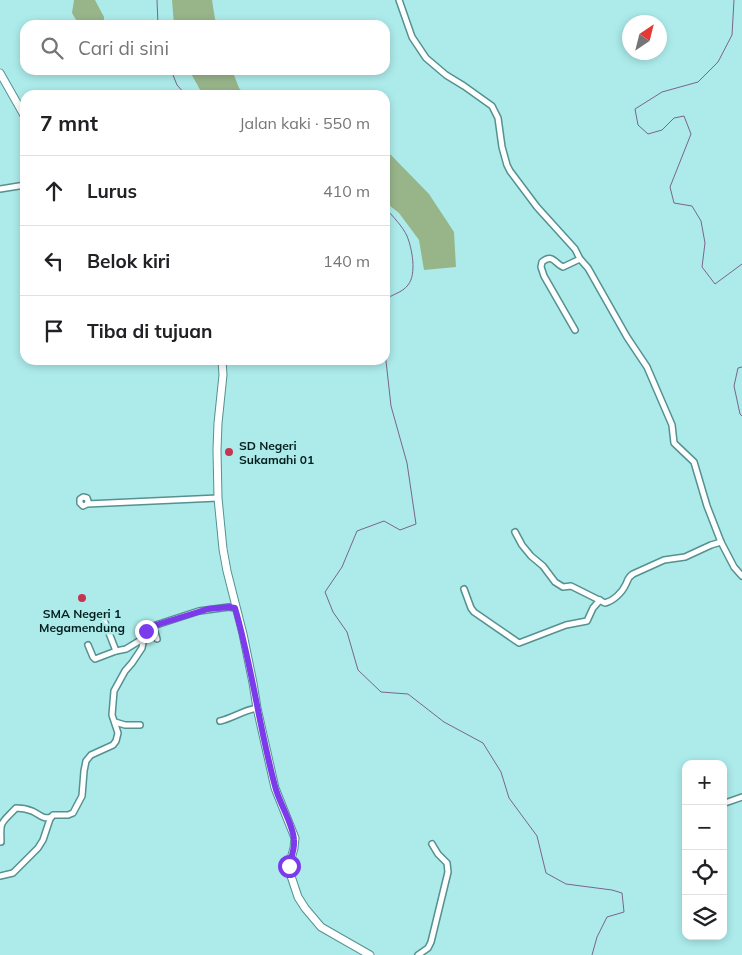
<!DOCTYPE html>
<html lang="id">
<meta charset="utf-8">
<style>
:root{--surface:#fff;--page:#f6f6f6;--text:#202124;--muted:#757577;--line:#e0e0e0}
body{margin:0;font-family:Mulish,sans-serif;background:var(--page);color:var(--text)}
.controls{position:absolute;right:15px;bottom:15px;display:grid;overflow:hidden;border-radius:10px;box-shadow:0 2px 8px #0003}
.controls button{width:45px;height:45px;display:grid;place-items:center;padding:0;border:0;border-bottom:1px solid var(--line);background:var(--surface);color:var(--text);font:25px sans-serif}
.compass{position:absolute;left:622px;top:15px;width:45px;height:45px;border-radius:50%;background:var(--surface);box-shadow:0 2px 8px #0003;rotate:35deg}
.stop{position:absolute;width:15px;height:15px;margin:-11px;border:4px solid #7c3aed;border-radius:50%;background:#fff}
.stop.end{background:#7c3aed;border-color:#fff;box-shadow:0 1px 5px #0008}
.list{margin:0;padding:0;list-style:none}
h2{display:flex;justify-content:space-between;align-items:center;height:65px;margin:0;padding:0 20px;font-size:21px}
h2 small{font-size:16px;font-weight:400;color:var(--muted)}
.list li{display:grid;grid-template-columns:32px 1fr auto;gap:15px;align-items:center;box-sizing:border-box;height:70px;padding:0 20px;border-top:1px solid var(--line)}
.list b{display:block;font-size:19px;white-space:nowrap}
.list em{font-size:16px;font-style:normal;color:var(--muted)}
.icon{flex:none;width:28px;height:28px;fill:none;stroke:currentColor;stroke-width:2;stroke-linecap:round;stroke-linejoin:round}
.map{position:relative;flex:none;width:742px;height:955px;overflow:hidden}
.search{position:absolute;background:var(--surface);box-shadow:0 2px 8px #0003;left:20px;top:20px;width:370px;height:55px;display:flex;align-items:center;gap:12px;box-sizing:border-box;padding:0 18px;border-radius:15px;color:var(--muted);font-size:19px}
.panel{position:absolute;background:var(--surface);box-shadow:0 2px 8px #0003;left:20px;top:90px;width:370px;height:275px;border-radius:15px}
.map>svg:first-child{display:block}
.green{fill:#98b58a}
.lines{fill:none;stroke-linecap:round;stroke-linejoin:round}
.stream{stroke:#79658c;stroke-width:1}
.street-casing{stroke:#559190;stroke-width:8}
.secondary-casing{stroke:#559190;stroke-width:9}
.street{stroke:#fff;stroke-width:5}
.secondary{stroke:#fff;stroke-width:7}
.route{stroke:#7c3aed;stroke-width:6}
.poi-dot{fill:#c5354f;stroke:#adebeb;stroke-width:2}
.labels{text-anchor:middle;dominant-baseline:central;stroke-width:5;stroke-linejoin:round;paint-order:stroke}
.poi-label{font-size:12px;font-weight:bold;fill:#041d1d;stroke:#adebeb;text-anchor:start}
</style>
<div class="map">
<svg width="742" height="955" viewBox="0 0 742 955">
<rect width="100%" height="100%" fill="#adebeb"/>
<g class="green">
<path d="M74,0h21l9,17v8h-25l-7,-12z"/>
<path d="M172,0h40l4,25h-42z"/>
<path d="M189,70h43l7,18 6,7h-42z"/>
<path d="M385,154h5l39,40 25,38 2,35 -32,3 -5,-30 -20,-27 -14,-11z"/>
</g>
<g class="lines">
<g class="stream">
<path d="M157,0l1,25"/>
<path d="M734,0l-2,35 -14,27 -20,20 -36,10 -27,17 3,16 10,9 14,-4 12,-12 10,-2 7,18 -21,53 4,16 18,3 9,15 4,22 -3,24 13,17 27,-20"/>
<path d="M171,70l6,15 9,10"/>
<path d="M385,208c7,7 18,19 22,28 5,12 10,38 1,49 -6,8 -16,9 -23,15"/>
<path d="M385,352l6,54 16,57 9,61 -16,6 -16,-9 -27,10 -15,36 -17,25 8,20 14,20 11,38 23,22 27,2 36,28 39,21 18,29 8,26 28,38 9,37 20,11 46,6 10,3 2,19 -17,5 -10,20 -5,18"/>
<path d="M742,367l-4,1 -4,18 6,28 2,2"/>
</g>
<g class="street-casing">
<g id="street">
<path d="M399,0l13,37 14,21 20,17 18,11 28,20 6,12 4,29 5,18 3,6 27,36 38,42 5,10 8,9 39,69 20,30 25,58 2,18 20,19 13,44 14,36 13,25 8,9"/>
<path d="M0,189l25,-4"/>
<path d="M575,330l-31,-54 -3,-9 1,-5c11,-9 13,2 21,5l17,-8"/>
<path d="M87,504l1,-3 -1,-3 -4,-1 -3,2v4l3,3 4,-2 131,-6"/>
<path d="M515,532l7,13 9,11 12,10 12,16 8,5 8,-1 34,17c8,-2 17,-10 21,-19 2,-4 2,-7 7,-10l31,-14 21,-3 26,-12 10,-3"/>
<path d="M464,589l7,19 3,4 45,31 47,-18 21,-4 6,-13 7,-8"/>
<path d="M104,620l12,31 10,-2 18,-11"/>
<path d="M153,626l4,13"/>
<path d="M88,645l5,12 2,2 21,-8"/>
<path d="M220,721c13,-3 24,-11 37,-13"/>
<path d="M115,722l10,3h15"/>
<path d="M725,803l17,-6"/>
<path d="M1,842c-1,-22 0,-18 15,-34 5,0 11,1 16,3 7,3 11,9 19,6"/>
<path d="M0,876l13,-3 25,-25 5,-8 7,-21 3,-4h15l5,-2 9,-17 2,-25 2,-10 5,-6 22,-10 3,-4 2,-8 -6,-18 2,-24 11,-20 7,-8 10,-15 2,-11 3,-7 9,-5 43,-14 30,-4 6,1"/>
<path d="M418,955l10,-7 3,-6 17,-70 -1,-9 -9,-9 -6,-10"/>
</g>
</g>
<g class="secondary-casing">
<g id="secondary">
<path d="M0,73l25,44"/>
<path d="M222,360l1,15 -5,48 -1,27 1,48 5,51 4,22 16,63 10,49 4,25 18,80 20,50 -1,10 -5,18 2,10 7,21 7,11 16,19 49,28"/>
</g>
</g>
<use href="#street" class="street"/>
<use href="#secondary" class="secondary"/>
</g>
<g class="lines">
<path class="route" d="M146,631l4,-4 6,-2 52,-16 21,-2 6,1c17,58 24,119 40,178 4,17 18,37 19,54 1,9 -3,17 -5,26"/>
</g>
<g class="poi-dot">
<circle cx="229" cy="452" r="5"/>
<circle cx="82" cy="598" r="5"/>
</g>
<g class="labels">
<g class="poi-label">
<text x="239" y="445">SD Negeri<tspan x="239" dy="14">Sukamahi 01</tspan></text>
<text x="82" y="613" text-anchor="middle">SMA Negeri 1<tspan x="82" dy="14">Megamendung</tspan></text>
</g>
</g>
</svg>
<div class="controls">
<button>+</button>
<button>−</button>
<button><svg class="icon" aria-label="locate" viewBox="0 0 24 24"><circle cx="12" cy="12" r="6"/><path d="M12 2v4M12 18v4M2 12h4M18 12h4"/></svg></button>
<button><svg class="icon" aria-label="layers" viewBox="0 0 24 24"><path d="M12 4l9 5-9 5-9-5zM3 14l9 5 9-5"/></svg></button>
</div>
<svg class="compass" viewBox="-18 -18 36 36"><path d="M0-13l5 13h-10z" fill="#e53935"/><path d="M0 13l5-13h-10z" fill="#757577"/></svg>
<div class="stop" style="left:289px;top:866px"></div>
<div class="stop end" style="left:146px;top:631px"></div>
<div class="search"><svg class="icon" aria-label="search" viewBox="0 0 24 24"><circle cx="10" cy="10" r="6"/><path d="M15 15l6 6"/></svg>Cari di sini</div>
<section class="panel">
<h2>7 mnt<small>Jalan kaki · 550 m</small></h2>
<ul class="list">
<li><svg class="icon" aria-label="ahead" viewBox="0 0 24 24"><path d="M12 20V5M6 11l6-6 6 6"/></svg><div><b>Lurus</b></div><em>410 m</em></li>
<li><svg class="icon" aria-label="left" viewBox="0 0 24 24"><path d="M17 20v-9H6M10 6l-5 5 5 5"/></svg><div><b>Belok kiri</b></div><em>140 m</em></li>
<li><svg class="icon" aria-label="arrive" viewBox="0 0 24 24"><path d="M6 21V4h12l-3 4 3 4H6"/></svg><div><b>Tiba di tujuan</b></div></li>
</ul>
</section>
</div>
